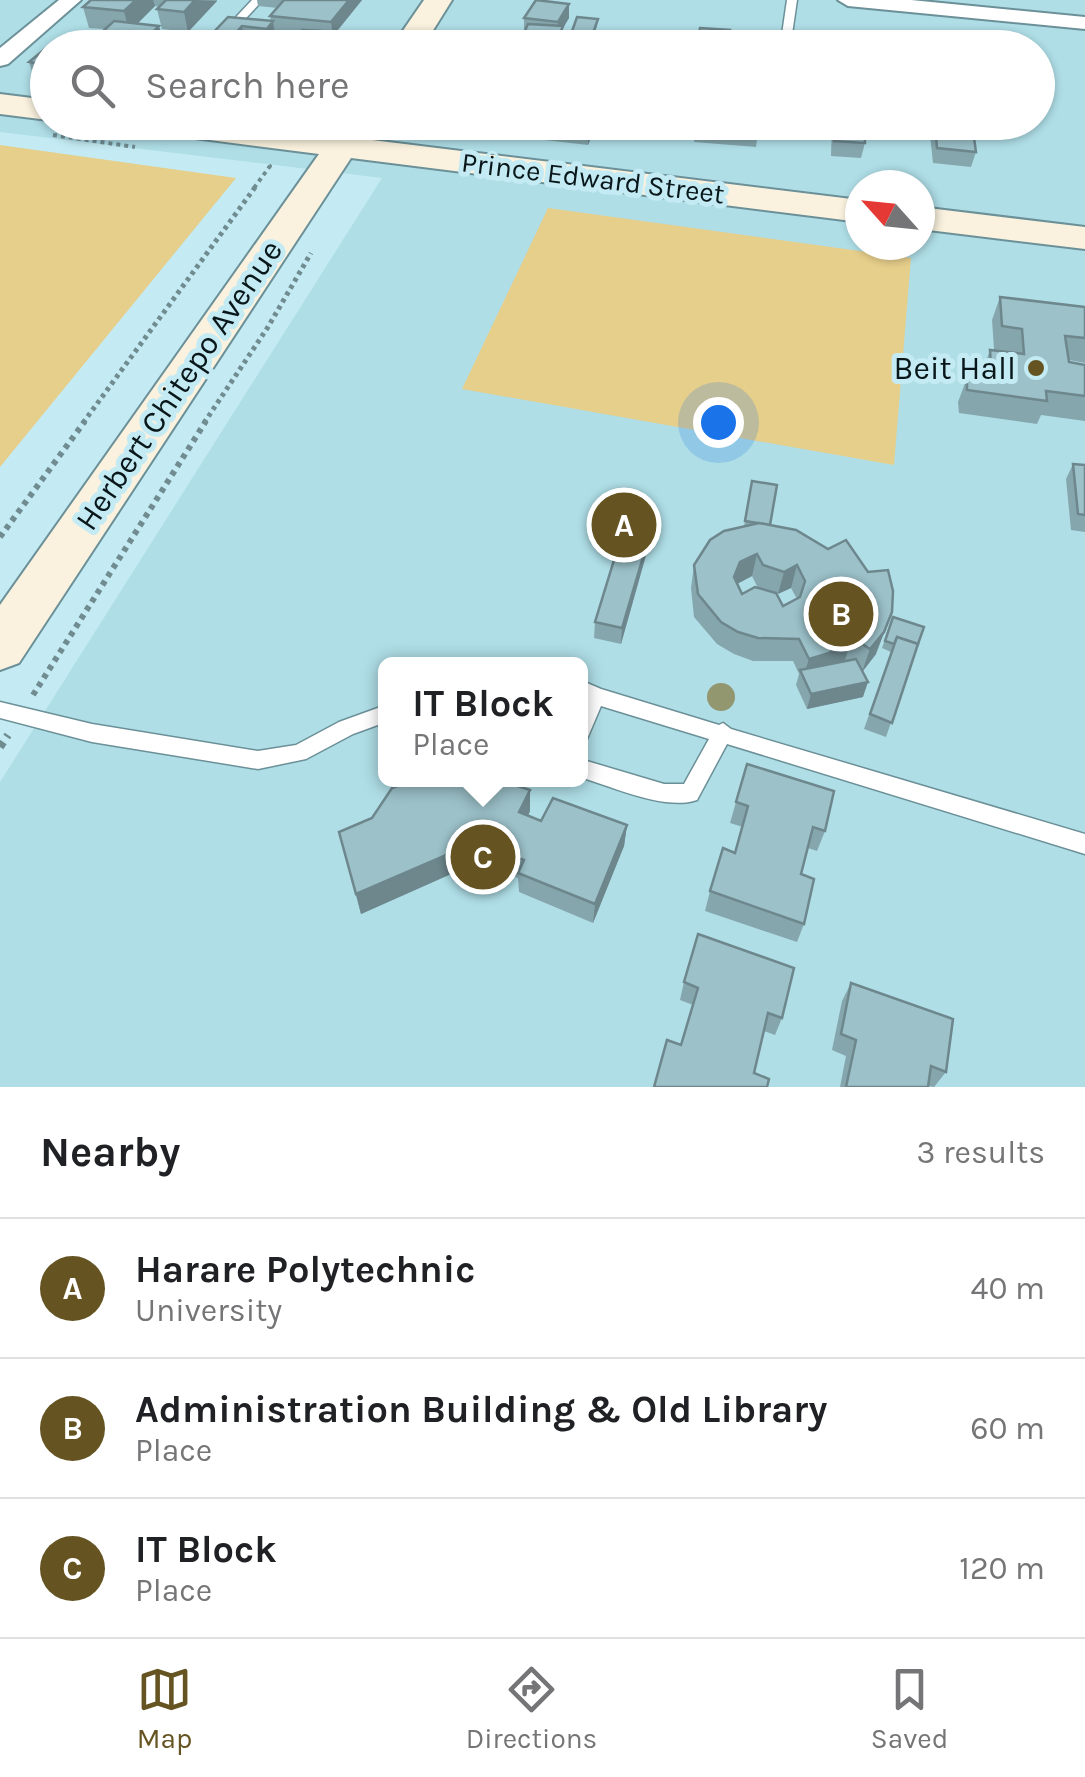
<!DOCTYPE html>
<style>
:root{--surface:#fff;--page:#f6f6f6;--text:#202124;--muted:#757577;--line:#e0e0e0;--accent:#655422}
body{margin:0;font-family:Karla,sans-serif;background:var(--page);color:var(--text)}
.compass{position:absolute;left:845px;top:170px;width:90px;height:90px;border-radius:50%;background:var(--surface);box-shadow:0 2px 8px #0004;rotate:297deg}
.you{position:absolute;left:718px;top:422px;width:35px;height:35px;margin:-25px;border:8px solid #fff;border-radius:50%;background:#1a73e8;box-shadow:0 0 0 15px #1a73e833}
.badge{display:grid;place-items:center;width:65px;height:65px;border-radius:50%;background:var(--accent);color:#fff;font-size:32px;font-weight:700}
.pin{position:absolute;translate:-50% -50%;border:5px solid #fff;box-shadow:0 2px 10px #0006}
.popup{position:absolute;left:378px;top:657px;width:210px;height:130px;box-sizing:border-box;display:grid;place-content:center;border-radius:15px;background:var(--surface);filter:drop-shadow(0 2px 8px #0005);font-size:32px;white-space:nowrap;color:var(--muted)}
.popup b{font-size:38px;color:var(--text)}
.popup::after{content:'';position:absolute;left:50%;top:100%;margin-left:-20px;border:20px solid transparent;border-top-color:var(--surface)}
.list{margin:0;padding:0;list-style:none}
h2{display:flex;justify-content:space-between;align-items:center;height:130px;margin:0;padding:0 40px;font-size:42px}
h2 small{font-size:32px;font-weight:400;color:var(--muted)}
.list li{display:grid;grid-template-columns:65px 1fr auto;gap:30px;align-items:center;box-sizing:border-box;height:140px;padding:0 40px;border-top:2px solid var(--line)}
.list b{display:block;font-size:38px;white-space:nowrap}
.list p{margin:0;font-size:32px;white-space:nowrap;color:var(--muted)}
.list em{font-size:32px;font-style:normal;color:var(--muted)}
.icon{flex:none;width:55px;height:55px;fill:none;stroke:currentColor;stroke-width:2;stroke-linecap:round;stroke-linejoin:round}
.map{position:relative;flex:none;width:1085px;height:1087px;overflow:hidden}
.search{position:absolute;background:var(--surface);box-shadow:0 2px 8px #0004;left:30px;right:30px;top:30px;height:110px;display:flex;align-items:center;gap:25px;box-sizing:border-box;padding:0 35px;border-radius:55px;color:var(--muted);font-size:38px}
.sheet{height:550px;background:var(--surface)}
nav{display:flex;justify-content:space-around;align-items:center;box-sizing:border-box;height:140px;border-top:2px solid var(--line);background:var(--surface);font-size:28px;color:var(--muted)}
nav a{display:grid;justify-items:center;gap:5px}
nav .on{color:var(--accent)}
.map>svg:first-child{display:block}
.built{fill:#afdee7;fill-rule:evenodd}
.green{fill:#e6ce8b}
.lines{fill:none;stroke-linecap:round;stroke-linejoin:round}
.lane-casing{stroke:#6c9098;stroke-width:3}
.street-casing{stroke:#6c9098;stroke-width:4}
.secondary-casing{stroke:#6c9098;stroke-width:4}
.path-far3{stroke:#708c91;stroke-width:4;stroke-dasharray:4 4;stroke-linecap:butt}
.path-far2{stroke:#708c91;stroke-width:5;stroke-dasharray:4 4;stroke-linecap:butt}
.path-far1{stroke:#708c91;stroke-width:6;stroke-dasharray:5 5;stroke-linecap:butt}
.path{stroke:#708c91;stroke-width:8;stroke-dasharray:6 6;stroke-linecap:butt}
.lane{fill:#fff;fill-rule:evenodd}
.street{fill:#fff;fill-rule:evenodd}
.secondary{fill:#faf2de;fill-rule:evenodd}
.tree{fill:#929770}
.wall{fill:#86a6ad;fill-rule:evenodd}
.shaded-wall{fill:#6d878d}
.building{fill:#9cc1c9;stroke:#6d878d;stroke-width:2.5;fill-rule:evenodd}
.poi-dot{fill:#655422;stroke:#c4ebf3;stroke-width:4}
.labels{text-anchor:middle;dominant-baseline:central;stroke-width:10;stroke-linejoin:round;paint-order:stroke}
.far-street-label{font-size:28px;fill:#09171a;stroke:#c4ebf3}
.poi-label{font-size:32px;fill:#09171a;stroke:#c4ebf3;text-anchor:end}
.street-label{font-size:32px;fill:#09171a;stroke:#c4ebf3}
</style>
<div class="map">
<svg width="1085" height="1087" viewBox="0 0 1085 1087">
<rect width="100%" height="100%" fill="#c4ebf3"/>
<path class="built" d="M0,0h1085v1087h-1085v-305l382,-604 -382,-46zM48,48h990v74h-990zM860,185h60v60h-60zM386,664h194v116h-194z"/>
<g class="green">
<path d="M0,145l236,33 -236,289z"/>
<path d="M548,208l363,50 -17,207 -432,-76z"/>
</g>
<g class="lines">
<g class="lane-casing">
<g id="lane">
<path d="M252,0h11l-45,48h-11z"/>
<path d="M787,0h10l-7,48h-10z"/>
<path d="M580,680l21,9 118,36 4,-2 8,6 354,105v20l-358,-110 -30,56c-32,11 -84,-13 -117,-23v-18l84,25h20l25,-45 -108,-33 -14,33 -7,2v-34l4,-8 -4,-1z"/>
<path d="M0,702l92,22 166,27 38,-6 43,-23 47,-17v17l-33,12 -47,25 -48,10 -166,-27 -92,-24z"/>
</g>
</g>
<g class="street-casing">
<g id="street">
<path d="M59,0h22l-73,64 -8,2v-18z"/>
<path d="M838,0h73l174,17v12l-237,-23z"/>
</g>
</g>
<g class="secondary-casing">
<g id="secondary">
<path d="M424,0h28l-30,48h-31z"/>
<path d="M0,94l48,6v20l-48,-6z"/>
<path d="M132,122h101l99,13 8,-13h33l-9,17 496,61v22l-509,-64 -332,505 -19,7v-65l319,-451 -171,-22 -12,-3z"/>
<path d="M920,207l165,20v22l-165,-20z"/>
</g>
</g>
<g class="path-far3">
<path d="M53,135l82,12"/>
<path d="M254,188l16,-22 -4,-1"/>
</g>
<g class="path-far2">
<path d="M83,423l173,-237"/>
<path d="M204,423l64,-96 43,-74"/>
</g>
<g class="path-far1">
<path d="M0,537l85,-116"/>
<path d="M33,695l173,-274"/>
</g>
<path class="path" d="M0,747l8,-12"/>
<use href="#lane" class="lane"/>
<use href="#street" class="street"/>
<use href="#secondary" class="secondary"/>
</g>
<circle class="tree" cx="721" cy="697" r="14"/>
<g class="wall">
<path d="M91,0h126v1l-29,31 -26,-3 -5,-20 3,-2 -5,-1 -17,17 25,17 -8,8h-61l-2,-7 13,-12 -16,-1 -6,-21z"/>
<path d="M257,0h105l-29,36 -13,-1 1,3 -20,-5 -27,-3 1,5 -6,8 -24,-3 -6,8h-25l-3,-13 17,-18 43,4 -1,-5 8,-8 -20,-2z"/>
<path d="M569,4v14l-6,10 -1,12h9v-6l27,-15 -1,7 -5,17 -10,-1v6l-58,-17v-13z"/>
<path d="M48,48v37l-12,-1 -7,-22z"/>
<path d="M545,122h52l-9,23 -44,-5z"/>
<path d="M696,122h63l-3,25 -62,-5z"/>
<path d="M832,122h32l1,21 -4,15 -30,-2z"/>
<path d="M934,122h30l12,30 -5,15 -38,-4 -3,-28z"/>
<path d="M1000,297l85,10v56l-16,-3v2l16,3v56l-44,-6 -4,9 -78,-11 -1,-11 9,-24 15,2v-7l8,-23 4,-1 -2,-29z"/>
<path d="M1073,464l12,1v67l-14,-2 -5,-51z"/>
<path d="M752,481l18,44 106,129 -13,17v26l-56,12 -11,-24 3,-11 -6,-13h-40l-19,-7 -17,-10 -23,-27 -3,-29 3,-23 50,-38zM752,576l6,12 -16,6 -5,-10zM791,588l6,11 -14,7 -6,-12z"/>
<path d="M648,540l-2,15 -25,89 -27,-6 1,-16z"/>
<path d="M893,617l31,10 -38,110 -22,-8 27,-77 -9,-4z"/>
<path d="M459,785l71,26 -2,5 13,5 86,4 -3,21 -31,77 -74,-31 -1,-14 -40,-16 -117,52 -22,-82z"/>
<path d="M736,802l89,29 -8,20 -9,-3 -7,26 3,50 -7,18 -92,-31 5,-20 25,-38 8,-26 -13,-4z"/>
<path d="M684,982l98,36 -7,17 -11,-4 -10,42 -73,-28 12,-40 -13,-5z"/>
<path d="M851,983l95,89 -12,15 -6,-1v1h-88l6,-31 -14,-6 10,-49z"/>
</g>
<g class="shaded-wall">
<path d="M136,0h17l2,6 -26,26 -5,-21z"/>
<path d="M195,0l22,1 -29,31 -4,-20z"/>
<path d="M349,0h13l-29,36 -2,-14z"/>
<path d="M569,4v14l-6,10 -1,12 -2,8h-6l3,-12 1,-14z"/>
<path d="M273,21l2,14 -6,8 -2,-14z"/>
<path d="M159,26l4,14 -8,8h-16v-2z"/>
<path d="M242,26l3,14 -6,8h-5l-2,-11z"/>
<path d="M320,31l1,7 -5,10h-5z"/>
<path d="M591,122h6l-9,23v-14z"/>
<path d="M648,540l-2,15 -25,89 1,-16z"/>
<path d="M757,554l-5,22 -17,9 -1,-8 6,-15z"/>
<path d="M797,565l-6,23 -13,6 6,-22z"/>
<path d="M892,612l-16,42 -14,18 8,-23z"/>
<path d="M852,637l-7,23 -23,15 -19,2 6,-18z"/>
<path d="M868,682l-5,15 -56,12 4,-15z"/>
<path d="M530,790v21l-10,22 -1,-21z"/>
<path d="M627,825l-3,21 -31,77 2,-19z"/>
<path d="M476,842l2,20 -117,52 -5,-20z"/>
</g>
<g class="building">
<path d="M91,0h45l-12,11 -41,-4z"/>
<path d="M166,0h29l-11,12 -27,-3z"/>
<path d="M284,0h65l-18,22 -61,-6z"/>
<path d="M536,0l33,4 -11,18 -34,-4z"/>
<path d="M228,17l45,4 -6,8 -25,-3 -10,11 -21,-2z"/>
<path d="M577,17l21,2 -6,17 -21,-2z"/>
<path d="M114,21l45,5 -20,20 -47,-5z"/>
<path d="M528,24l35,2 -9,22h-37z"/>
<path d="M700,28l30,2 -2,18h-31z"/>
<path d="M302,30l18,1 -9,17h-19z"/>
<path d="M563,39l19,2 -2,7h-21z"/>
<path d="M827,42l57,6h-58z"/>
<path d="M51,44l26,4h-29v17l-19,-3z"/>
<path d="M545,122h46l-3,9 -44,-6z"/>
<path d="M722,122h37v3z"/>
<path d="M834,122h30l1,21 -31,-2z"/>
<path d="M935,122l37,1 4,29 -39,-4z"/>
<path d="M1000,297l85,10v31l-20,-2 4,26 16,3v31l-39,-5 1,10 -80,-11v-12l25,4 -2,-32 34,4 -2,-25 -20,-3z"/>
<path d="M1073,464l12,1v50l-7,-1z"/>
<path d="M752,481l25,4 -7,40 -25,-4z"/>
<path d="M759,523l37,7 32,19 18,-9 22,32 20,-2 5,21 -1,21 -8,20 -14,17 -18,-12 -23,16 -20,6 -10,-20 -41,-1 -20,-6 -17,-10 -23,-28 -4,-29 16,-25 14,-9zM757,554l6,11 21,7 13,-7 8,16 -5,16 -17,9 -7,-13 -21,-6 -13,7 -8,-17 6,-15z"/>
<path d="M622,534l26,6 -26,88 -27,-6z"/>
<path d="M893,617l31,10 -6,17 -21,-7 -3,7 -9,-3z"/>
<path d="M897,637l21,7 -26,79 -22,-9z"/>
<path d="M856,659l12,23 -57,12 -11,-24z"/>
<path d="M747,764l87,27 -9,40 -12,-4 -12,47 13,5 -10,45 -94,-33 13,-43 12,5 13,-47 -12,-4z"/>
<path d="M413,780h44l2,5 28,2 4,-7h8l31,10 -11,22 22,9 12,-23 74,27 -32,79 -77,-31 6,-13 -48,-18 -120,52 -17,-62 33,-14 20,-30z"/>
<path d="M698,934l96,34 -12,50 -14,-5 -14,60 15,6 -2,8h-113l13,-47 14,5 17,-57 -14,-6z"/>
<path d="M851,983l102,36 -7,53 -15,-6 -3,21h-82l10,-47 -15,-6z"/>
</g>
<circle class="poi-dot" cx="1036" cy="368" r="10"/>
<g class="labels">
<g class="far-street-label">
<text transform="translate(593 178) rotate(7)">Prince Edward Street</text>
</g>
<g class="poi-label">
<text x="1016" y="368">Beit Hall</text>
</g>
<g class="street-label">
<text transform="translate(179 385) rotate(-56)">Herbert Chitepo Avenue</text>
</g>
</g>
</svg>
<svg class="compass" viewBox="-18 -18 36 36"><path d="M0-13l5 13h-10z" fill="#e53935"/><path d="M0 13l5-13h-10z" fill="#757577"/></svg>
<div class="you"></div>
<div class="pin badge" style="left:624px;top:525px">A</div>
<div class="pin badge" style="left:841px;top:614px">B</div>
<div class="pin badge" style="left:483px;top:857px">C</div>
<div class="popup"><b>IT Block</b>Place</div>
<div class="search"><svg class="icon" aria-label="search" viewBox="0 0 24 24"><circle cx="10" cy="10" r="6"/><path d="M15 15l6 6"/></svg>Search here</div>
</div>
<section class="sheet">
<h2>Nearby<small>3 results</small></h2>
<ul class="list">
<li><span class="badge">A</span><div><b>Harare Polytechnic</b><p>University</p></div><em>40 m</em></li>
<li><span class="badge">B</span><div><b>Administration Building &amp; Old Library</b><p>Place</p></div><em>60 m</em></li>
<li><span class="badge">C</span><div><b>IT Block</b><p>Place</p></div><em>120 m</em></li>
</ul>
</section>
<nav>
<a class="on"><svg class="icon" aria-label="map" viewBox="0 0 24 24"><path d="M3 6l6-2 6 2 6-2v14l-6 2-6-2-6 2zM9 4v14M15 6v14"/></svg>Map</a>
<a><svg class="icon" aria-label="directions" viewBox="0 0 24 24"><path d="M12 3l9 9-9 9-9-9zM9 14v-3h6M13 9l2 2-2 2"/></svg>Directions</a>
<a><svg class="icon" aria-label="saved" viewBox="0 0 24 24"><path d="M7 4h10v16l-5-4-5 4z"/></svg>Saved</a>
</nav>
